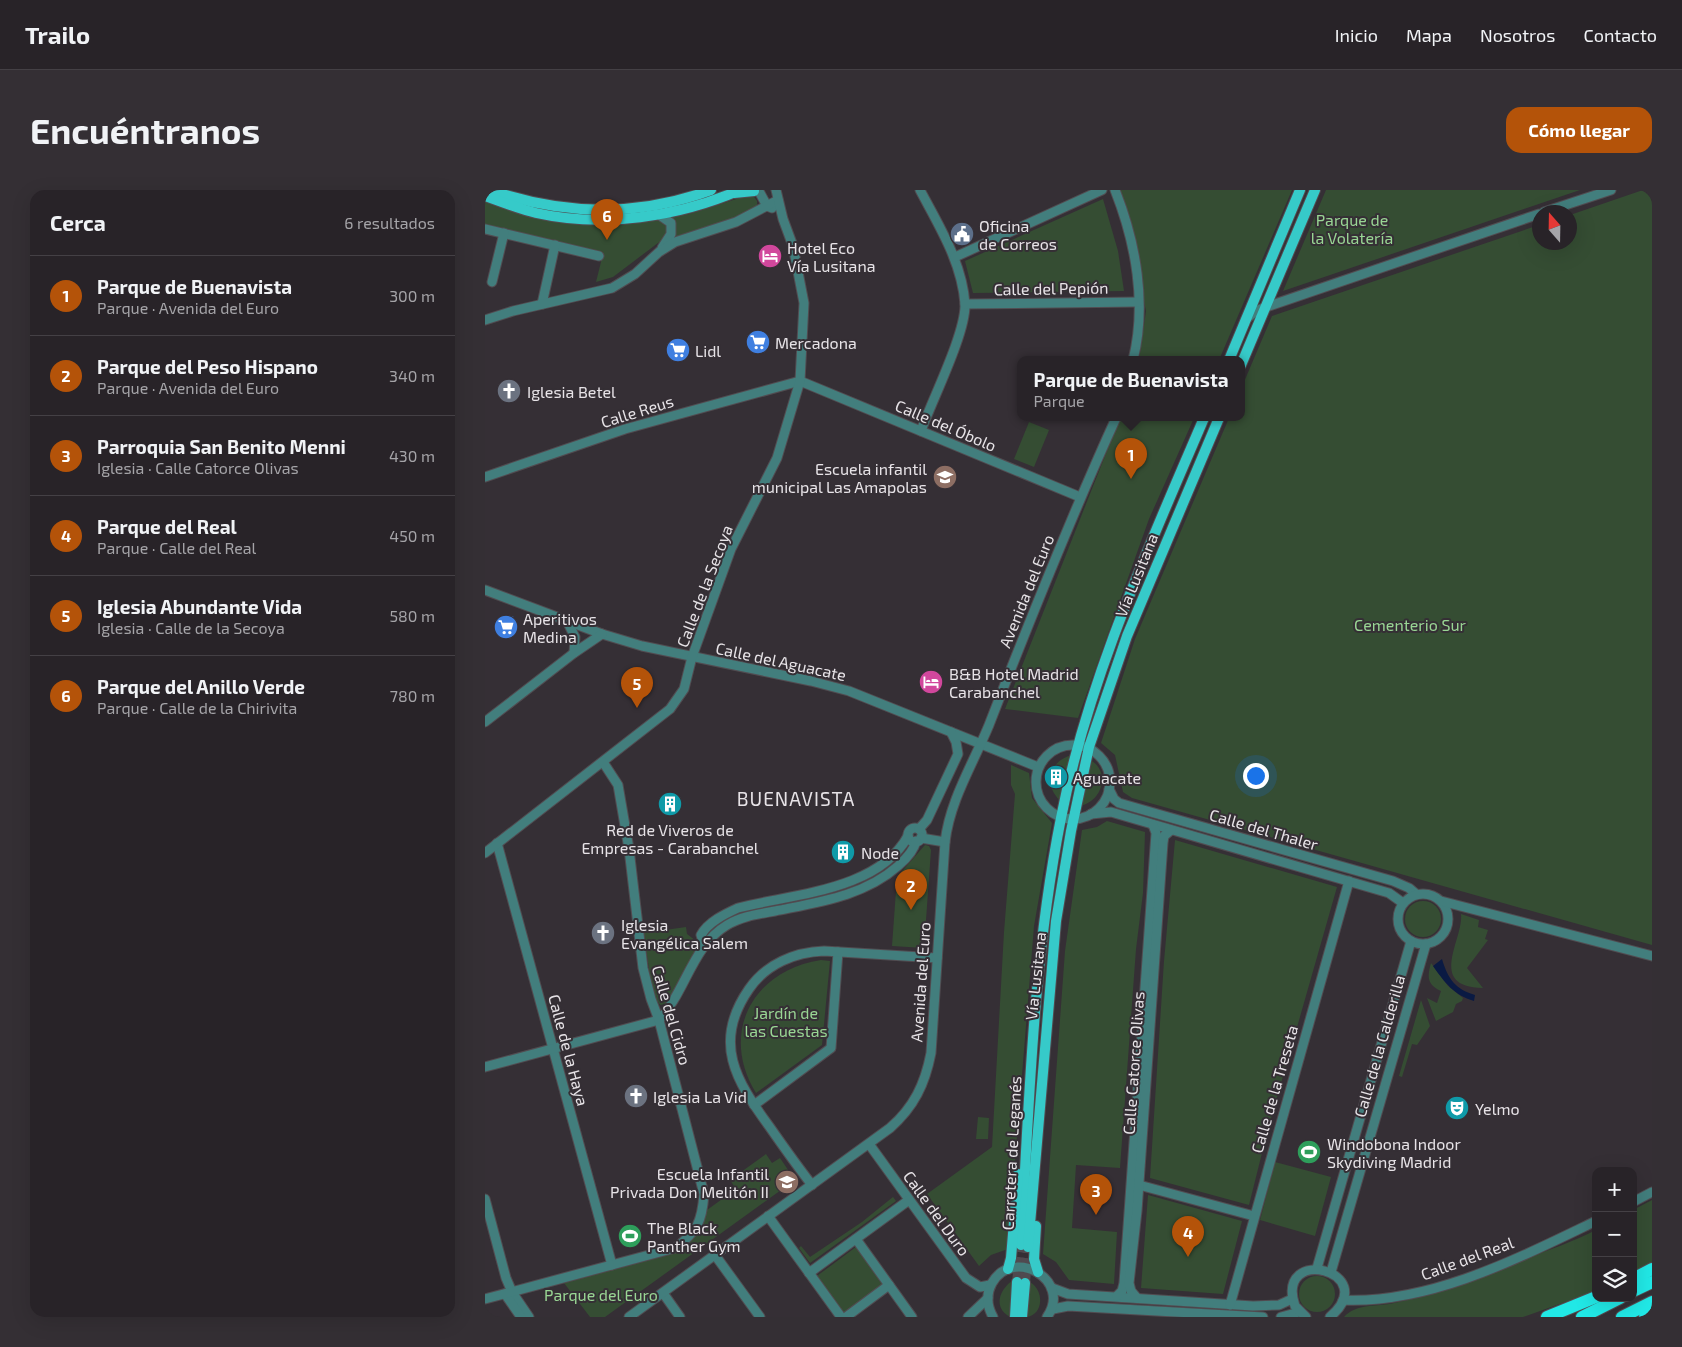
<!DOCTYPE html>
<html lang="es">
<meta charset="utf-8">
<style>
:root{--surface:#282328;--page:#342f34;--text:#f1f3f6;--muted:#a5a4a8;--line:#444045;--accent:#b45309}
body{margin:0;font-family:"Exo 2",sans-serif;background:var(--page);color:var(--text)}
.controls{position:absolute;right:15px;bottom:15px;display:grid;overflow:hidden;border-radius:10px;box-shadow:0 5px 20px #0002}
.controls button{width:45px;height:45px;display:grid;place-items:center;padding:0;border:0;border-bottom:1px solid var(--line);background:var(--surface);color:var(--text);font:25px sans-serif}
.compass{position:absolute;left:1047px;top:15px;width:45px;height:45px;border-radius:50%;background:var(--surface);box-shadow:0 5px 20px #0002;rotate:340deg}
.you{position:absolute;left:770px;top:585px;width:18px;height:18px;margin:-12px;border:4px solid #fff;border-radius:50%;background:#1a73e8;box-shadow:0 0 0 8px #1a73e833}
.badge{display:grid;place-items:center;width:32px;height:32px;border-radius:50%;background:var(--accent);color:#fff;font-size:16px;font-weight:700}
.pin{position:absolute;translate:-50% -41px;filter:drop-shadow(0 1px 2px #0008)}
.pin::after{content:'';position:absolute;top:26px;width:18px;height:15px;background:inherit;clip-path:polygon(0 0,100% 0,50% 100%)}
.popup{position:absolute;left:532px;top:166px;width:228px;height:65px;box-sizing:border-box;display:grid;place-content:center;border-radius:10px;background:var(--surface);filter:drop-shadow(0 1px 4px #0005);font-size:16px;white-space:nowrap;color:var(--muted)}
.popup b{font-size:19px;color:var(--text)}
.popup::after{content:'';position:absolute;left:50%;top:100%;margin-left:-10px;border:10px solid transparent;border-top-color:var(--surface)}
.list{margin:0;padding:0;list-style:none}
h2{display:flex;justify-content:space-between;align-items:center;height:65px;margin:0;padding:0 20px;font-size:21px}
h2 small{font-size:16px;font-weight:400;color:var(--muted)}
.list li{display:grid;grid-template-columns:32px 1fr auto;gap:15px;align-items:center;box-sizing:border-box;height:80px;padding:0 20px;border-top:1px solid var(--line)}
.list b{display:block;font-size:19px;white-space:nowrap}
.list p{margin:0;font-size:16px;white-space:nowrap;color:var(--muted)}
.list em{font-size:16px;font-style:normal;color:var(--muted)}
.icon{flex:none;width:28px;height:28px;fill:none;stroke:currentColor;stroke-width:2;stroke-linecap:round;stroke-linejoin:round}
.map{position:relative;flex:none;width:1167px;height:1127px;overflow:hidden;border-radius:15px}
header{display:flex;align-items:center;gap:30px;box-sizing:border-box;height:70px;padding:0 25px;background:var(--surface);border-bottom:1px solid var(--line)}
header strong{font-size:24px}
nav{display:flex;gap:28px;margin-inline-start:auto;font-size:18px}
.intro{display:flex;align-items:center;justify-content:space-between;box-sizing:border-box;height:120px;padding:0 30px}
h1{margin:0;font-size:35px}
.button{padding:12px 22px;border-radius:15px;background:var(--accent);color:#fff;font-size:18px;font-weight:700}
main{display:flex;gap:30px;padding:0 30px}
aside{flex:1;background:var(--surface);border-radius:15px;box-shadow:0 5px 20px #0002}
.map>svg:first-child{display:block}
.green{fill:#354d33}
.water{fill:#0a1a43}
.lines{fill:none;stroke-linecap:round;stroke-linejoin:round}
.major-tunnel{stroke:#504a50;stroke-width:10;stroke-dasharray:10 5;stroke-linecap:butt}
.minor-casing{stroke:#514c51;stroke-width:11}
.major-casing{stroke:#514c51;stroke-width:12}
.highway-casing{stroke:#514c51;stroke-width:14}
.minor{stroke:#427e7d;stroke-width:9}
.major{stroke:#36cac9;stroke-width:10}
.highway{stroke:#21e8e6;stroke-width:12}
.labels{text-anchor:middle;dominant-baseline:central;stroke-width:4;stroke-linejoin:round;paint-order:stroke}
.park-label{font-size:16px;fill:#99d694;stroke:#352f35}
.poi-label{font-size:16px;fill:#e7e3e7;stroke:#352f35;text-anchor:start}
.street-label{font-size:16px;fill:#e7e3e7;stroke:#352f35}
.quarter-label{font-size:19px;letter-spacing:1px;fill:#e7e3e7;stroke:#352f35}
</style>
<header>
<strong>Trailo</strong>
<nav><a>Inicio</a><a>Mapa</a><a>Nosotros</a><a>Contacto</a></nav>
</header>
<div class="intro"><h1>Encuéntranos</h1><a class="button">Cómo llegar</a></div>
<main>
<aside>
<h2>Cerca<small>6 resultados</small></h2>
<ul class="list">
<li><span class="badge">1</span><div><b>Parque de Buenavista</b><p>Parque · Avenida del Euro</p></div><em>300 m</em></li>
<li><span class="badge">2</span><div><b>Parque del Peso Hispano</b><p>Parque · Avenida del Euro</p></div><em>340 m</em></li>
<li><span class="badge">3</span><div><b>Parroquia San Benito Menni</b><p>Iglesia · Calle Catorce Olivas</p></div><em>430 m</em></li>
<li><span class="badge">4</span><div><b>Parque del Real</b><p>Parque · Calle del Real</p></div><em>450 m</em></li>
<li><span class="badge">5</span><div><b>Iglesia Abundante Vida</b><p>Iglesia · Calle de la Secoya</p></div><em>580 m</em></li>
<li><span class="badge">6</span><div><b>Parque del Anillo Verde</b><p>Parque · Calle de la Chirivita</p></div><em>780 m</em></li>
</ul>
</aside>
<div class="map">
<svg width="1167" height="1127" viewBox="0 0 1167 1127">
<rect width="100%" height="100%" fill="#352f35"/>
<g class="green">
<path d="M635,0h172l-73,170h-80l7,-49z"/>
<path d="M841,0h254l-297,101z"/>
<path d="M1158,0h9v755l-520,-147 -9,-6 -8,-37 -14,-12 34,-104 94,-221h12v-29l31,-73 267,-91v17h30l1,-27z"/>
<path d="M267,4l5,7v5l-24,14 -75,23 -45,34 -17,5 5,-20 -1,-9 -115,-27v-25l61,19 41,4 102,-10z"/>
<path d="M618,9l15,52 6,40 -151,2 -8,-32z"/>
<path d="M635,228h74l-45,101 -71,199 -73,-9z"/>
<path d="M544,232l20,8 -15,37 -20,-8z"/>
<path d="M586,565l-11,46c-8,-9 -12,-17 -8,-28l6,9 2,-1 -4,-8 8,-5 -2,-2 -10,6c3,-9 10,-14 19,-17z"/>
<path d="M607,571c19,13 9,41 -12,45z"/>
<path d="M526,575l18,8 3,25 20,25 -18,103 -26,323 -17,6 -12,11 -52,-72 65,-47 12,-215 11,-138 -4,-9z"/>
<path d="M622,631l38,11 -2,61 -7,56 -16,219 -44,-3 -4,63 45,4 -3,52 -45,-4 -13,-18 -13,-8 22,-303 17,-121 15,-3z"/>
<path d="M690,650l162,47 -69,242 -19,76 -99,-27 14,-217z"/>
<path d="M440,655l4,1 2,4 -7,98 -32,-2 5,-69z"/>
<circle cx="938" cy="729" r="18"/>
<path d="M976,724l18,6 -1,7 10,3 -3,9 3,1 -21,28 16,20c-57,-1 -19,-49 -22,-74z"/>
<path d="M201,737l1,7 13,10 -33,60 -7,1 -8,-13 -8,-59z"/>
<path d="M336,770l9,1 -8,84 -66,48c-37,-60 -3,-123 65,-133z"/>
<path d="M946,773l17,23 15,12 -1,3 -6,3 -3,8 -17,9 -9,-23 10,5 4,-12c-14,-6 -14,-14 -10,-28z"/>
<path d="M936,810l9,26 -13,19 -5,-1 -10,33 -3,-1z"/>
<path d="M493,927l11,1 -1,21h-12z"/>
<path d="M281,964l6,9 8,-5 15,22 -190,137h-15l-26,-34 108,-29 25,-20 5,-7 5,-17 29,-21 -6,-9z"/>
<path d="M790,972l56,15 -16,59 -55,-16z"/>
<path d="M663,1005l94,26 -19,73 -82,-6z"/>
<path d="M408,1007l3,4 -86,62 -11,-15 2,-2 9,11 52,-35z"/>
<path d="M1167,1010v65l-19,10v-65z"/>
<path d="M1111,1040v61l-73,26h-179c13,-14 33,-10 50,-14 45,-9 88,-27 131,-44 23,-9 48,-17 71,-29z"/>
<path d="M371,1057l27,37 -39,29 -27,-37z"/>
<circle cx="832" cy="1104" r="18"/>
<path d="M528,1090l-3,37c-18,-10 -10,-28 3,-37z"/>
<path d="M545,1092c14,8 14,32 -3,35z"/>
</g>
<path class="water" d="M957,769c6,20 13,30 33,36l-1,6c-20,-6 -29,-18 -41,-35z"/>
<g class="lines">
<g class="major-tunnel">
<path d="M532,1092l4,-37"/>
<path d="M540,1093l3,-36"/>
</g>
<g class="minor-casing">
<g id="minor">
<path d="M435,0c19,36 42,72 45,114 1,29 -33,96 -44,127"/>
<path d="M630,0c21,53 32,114 18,170"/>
<path d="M275,3l7,13 5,2"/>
<path d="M1059,22l67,-22"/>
<path d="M173,24l13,9v11l-9,14"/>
<path d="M0,39l114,27"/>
<path d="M470,67l147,-67"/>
<path d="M7,92l12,-49"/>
<path d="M57,114l13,-59"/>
<path d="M480,114l173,-2"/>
<path d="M761,129l10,-8 10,-4 273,-93"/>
<path d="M0,130l28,-9 99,-23 23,-14 24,-22 16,-10 61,-20 42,-22"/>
<path d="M315,191l280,116"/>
<path d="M0,287l140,-48 175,-48"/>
<path d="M0,400l117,44 40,12 169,35 38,10 189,76"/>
<path d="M82,431l8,16 -1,16"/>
<path d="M0,532l89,-69 28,-19"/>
<circle cx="588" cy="592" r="37"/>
<path d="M624,599l5,10 5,4 274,78 16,7 7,6"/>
<path d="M606,624l20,-2 278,81 14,10"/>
<circle cx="430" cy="645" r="7"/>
<path d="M434,639l8,-9 31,-66 -2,-12 -5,-10"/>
<path d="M436,648l24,4"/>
<path d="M12,653l115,422"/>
<path d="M0,663l185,-144 14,-20 8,-32 39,-108 46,-91 23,-77 4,-78 -11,-57 -10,-27 -7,-29"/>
<circle cx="938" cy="729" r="25"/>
<path d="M956,711l211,55"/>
<path d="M219,755l-3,-10c7,-13 24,-21 37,-27 54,-14 140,-17 170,-72"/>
<path d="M0,877l174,-47c27,-29 33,-74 68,-95 15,-9 32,-11 48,-14 44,-9 89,-15 123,-45 8,-7 16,-15 18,-25"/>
<path d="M269,915l77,-57 7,-96"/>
<path d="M384,954l97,134 14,9 10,-2"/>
<path d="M327,995c-15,-19 -29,-39 -43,-59 -33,-45 -57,-84 -20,-137 17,-25 46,-37 75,-38l113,7"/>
<path d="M654,995l115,31"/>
<path d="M0,1009l21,79 6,14 17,25"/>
<path d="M1148,1012l19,-10"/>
<path d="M283,1026l73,101"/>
<path d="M371,1049l56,78"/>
<path d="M230,1065l45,62"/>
<path d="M832,1078l94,-327"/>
<path d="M846,1082l95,-328"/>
<path d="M324,1083l100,-73"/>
<path d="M567,1098l16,6 185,12 26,-1 13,-6"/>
<path d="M178,1103l17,24"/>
<path d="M20,1104l16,23"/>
<path d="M632,1106l5,-5 2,-8 32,-450 -3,-8"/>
<path d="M652,1108l-6,-7 -2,-8 8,-72 26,-368 1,-7 7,-6"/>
<path d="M0,1109l190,-51c22,-16 27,-26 29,-54l-45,-174 -8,-21 -8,-31 -14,-119 -11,-64 -15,-23"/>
<path d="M858,1110c87,4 176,-42 253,-79"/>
<path d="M745,1115l119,-424"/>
<path d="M568,1119l15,-3 195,11"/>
<path d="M144,1127l261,-189c24,-21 35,-44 41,-75l14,-211c5,-42 28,-78 44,-117 40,-103 81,-206 127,-307"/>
<path d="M361,1127l43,-32"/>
<path d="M483,1127l20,-19"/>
<path d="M508,1127c-6,-11 -7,-23 -1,-34 21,-37 81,-3 55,34"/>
<path d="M796,1127l18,-5"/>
<path d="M821,1127l-11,-11c-21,-62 88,-35 35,11"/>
</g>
</g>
<g class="major-casing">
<g id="major">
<path d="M5,0c73,25 148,27 221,0"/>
<path d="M249,3l20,-2"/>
<path d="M0,6c17,6 34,13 51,17 67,15 142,4 204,-23"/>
<path d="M744,170l71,-170"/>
<path d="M756,175l74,-175"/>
<path d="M551,1036l-2,33 4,13"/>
<path d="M536,1055c8,-142 12,-287 40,-427 27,-139 88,-271 143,-400"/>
<path d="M543,1057l28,-326 15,-90 18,-84 38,-111 92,-218"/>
<path d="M523,1079l3,-11 7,-84"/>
<path d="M530,1127l2,-35"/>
<path d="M537,1127l3,-34"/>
</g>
</g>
<g class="highway-casing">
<g id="highway">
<path d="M1148,1089l19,-10"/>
<path d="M1148,1101l19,-9"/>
<path d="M1062,1127l49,-20"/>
<path d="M1097,1127l38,-19"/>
<path d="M1137,1127l30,-15"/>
<path d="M1160,1127l7,-4"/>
</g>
</g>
<use href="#minor" class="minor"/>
<use href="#major" class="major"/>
<use href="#highway" class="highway"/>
</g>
<defs>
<g id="civic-disc" transform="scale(1.25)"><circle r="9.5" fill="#5c6f8a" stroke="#352f35"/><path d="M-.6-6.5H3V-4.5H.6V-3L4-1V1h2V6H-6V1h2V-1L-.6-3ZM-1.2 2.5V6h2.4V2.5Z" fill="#fff"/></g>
<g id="hotel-disc" transform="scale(1.25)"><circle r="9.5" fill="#d1479c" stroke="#352f35"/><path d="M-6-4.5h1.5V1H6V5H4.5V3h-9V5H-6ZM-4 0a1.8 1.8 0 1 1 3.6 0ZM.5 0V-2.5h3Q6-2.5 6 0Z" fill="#fff"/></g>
<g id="supermarket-disc" transform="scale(1.25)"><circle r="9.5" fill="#3f7fe0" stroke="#352f35"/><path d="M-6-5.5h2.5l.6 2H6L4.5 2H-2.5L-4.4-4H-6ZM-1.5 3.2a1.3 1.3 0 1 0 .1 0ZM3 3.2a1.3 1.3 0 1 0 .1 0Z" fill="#fff"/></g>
<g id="church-disc" transform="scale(1.25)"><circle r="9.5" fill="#6b7280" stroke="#352f35"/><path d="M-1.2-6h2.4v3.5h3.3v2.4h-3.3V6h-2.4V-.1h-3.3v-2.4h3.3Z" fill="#fff"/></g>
<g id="school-disc" transform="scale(1.25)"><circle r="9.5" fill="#8d6e63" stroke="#352f35"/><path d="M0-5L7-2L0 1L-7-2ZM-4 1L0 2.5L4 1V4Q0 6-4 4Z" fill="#fff"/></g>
<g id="building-disc" transform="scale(1.25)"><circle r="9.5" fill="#0f9aa8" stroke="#352f35"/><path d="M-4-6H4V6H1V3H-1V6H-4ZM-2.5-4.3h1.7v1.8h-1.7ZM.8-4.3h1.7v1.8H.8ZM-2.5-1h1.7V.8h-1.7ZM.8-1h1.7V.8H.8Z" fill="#fff"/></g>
<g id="theatre-disc" transform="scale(1.25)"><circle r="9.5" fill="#0f9aa8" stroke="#352f35"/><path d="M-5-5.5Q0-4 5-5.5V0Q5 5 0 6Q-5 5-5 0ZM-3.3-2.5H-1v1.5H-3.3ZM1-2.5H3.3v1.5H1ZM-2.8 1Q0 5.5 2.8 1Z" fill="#fff"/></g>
<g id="stadium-disc" transform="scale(1.25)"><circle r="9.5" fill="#2e9e5b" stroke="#352f35"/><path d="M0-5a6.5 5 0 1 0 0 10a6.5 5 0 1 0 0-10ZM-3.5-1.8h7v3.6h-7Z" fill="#fff"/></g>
</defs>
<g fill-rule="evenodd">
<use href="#civic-disc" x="477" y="44"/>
<use href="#hotel-disc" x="285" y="66"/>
<use href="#supermarket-disc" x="273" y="152"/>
<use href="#supermarket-disc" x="193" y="160"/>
<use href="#church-disc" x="24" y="201"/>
<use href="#school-disc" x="460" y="287"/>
<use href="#supermarket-disc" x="21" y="437"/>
<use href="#hotel-disc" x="446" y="492"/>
<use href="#building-disc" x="571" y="587"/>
<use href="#building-disc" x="185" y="614"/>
<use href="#building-disc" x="358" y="662"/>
<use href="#church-disc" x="118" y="743"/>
<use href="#church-disc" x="151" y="906"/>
<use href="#theatre-disc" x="972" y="918"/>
<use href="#stadium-disc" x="824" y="962"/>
<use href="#school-disc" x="302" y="992"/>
<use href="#stadium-disc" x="145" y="1046"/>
</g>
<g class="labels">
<g class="park-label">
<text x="867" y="29">Parque de<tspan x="867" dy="18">la Volatería</tspan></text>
<text x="925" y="434">Cementerio Sur</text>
<text x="301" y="822">Jardín de<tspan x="301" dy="18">las Cuestas</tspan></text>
<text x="116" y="1104">Parque del Euro</text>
</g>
<g class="poi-label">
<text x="494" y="35">Oficina<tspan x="494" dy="18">de Correos</tspan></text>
<text x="302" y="57">Hotel Eco<tspan x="302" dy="18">Vía Lusitana</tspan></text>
<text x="290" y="152">Mercadona</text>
<text x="210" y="160">Lidl</text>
<text x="42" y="201">Iglesia Betel</text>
<text x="442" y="278" text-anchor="end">Escuela infantil<tspan x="442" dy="18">municipal Las Amapolas</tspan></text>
<text x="38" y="428">Aperitivos<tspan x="38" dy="18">Medina</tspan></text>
<text x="464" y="483">B&amp;B Hotel Madrid<tspan x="464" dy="18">Carabanchel</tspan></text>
<text x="588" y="587">Aguacate</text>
<text x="185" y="639" text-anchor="middle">Red de Viveros de<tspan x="185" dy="18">Empresas - Carabanchel</tspan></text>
<text x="376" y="662">Node</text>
<text x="136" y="734">Iglesia<tspan x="136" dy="18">Evangélica Salem</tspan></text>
<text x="168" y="906">Iglesia La Vid</text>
<text x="990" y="918">Yelmo</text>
<text x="842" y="953">Windobona Indoor<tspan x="842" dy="18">Skydiving Madrid</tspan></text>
<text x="284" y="983" text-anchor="end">Escuela Infantil<tspan x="284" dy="18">Privada Don Melitón II</tspan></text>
<text x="162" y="1037">The Black<tspan x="162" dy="18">Panther Gym</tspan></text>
</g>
<g class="street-label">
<text transform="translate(566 98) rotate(-1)">Calle del Pepión</text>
<text transform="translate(152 221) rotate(-17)">Calle Reus</text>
<text transform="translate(461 235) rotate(23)">Calle del Óbolo</text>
<text transform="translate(651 385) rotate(-68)">Vía Lusitana</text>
<text transform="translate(219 396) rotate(-69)">Calle de la Secoya</text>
<text transform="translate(541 401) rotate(-68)">Avenida del Euro</text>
<text transform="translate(296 471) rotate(12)">Calle del Aguacate</text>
<text transform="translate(779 639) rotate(16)">Calle del Thaler</text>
<text transform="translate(550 786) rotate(-84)">Vía Lusitana</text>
<text transform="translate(435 792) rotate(-86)">Avenida del Euro</text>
<text transform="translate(187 825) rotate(74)">Calle del Cidro</text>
<text transform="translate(894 856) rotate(-74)">Calle de la Calderilla</text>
<text transform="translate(84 860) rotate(75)">Calle de la Haya</text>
<text transform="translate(648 873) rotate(-86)">Calle Catorce Olivas</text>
<text transform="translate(789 899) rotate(-74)">Calle de la Treseta</text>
<text transform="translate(526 963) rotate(-87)">Carretera de Leganés</text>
<text transform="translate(452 1023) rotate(54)">Calle del Duro</text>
<text transform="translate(982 1068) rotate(-20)">Calle del Real</text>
</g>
<g class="quarter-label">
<text x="311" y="608">BUENAVISTA</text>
</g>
</g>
</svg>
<div class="controls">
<button>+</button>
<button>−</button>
<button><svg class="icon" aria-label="layers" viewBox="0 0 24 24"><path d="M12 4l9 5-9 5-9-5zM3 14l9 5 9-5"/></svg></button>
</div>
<svg class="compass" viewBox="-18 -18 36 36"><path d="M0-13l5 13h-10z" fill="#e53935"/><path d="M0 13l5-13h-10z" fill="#a5a4a8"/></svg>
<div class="you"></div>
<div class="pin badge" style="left:646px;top:289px">1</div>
<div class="popup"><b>Parque de Buenavista</b>Parque</div>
<div class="pin badge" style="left:426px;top:720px">2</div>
<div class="pin badge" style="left:611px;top:1025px">3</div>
<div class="pin badge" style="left:703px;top:1067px">4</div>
<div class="pin badge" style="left:152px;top:518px">5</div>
<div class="pin badge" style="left:122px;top:50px">6</div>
</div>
</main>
